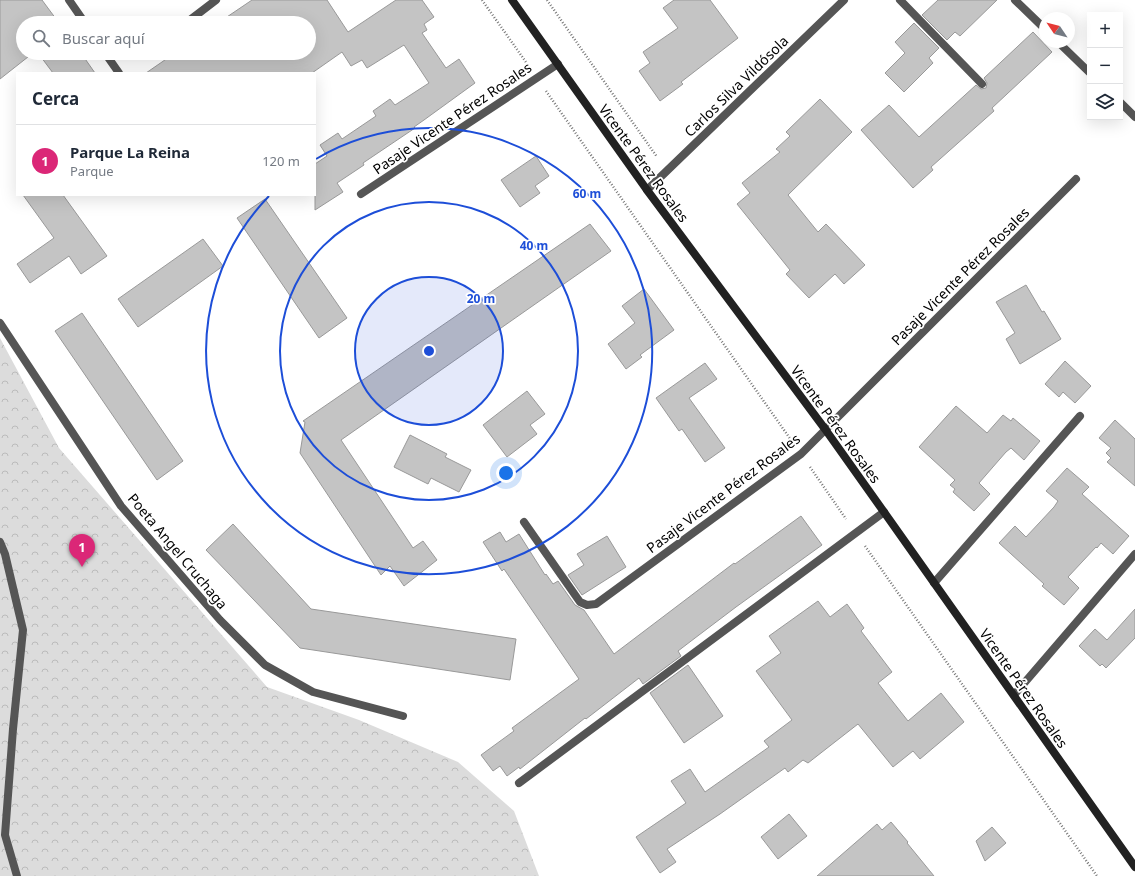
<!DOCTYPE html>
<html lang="es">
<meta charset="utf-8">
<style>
:root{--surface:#fff;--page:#f2f2f3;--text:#1f2937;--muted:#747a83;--line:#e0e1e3;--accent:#db2777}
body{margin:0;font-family:"Noto Sans",sans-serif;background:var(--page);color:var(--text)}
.controls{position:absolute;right:12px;top:12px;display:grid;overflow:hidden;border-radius:0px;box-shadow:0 4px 16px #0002}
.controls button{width:36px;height:36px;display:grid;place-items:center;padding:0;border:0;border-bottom:1px solid var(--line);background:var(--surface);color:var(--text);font:20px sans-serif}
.compass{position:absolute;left:1039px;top:12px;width:36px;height:36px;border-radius:50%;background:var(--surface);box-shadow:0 4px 16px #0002;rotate:305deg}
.you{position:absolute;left:506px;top:473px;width:14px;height:14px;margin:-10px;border:3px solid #fff;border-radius:50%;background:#1a73e8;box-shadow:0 0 0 6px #1a73e833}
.badge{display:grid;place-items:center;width:26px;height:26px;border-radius:50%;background:var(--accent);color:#fff;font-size:13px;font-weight:700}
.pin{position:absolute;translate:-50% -33px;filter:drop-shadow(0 1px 2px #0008)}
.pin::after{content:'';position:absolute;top:21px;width:14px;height:12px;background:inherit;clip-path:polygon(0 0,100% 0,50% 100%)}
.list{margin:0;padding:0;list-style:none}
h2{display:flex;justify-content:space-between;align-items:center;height:52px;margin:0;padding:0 16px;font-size:17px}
h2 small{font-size:13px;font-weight:400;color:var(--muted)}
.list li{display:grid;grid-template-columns:26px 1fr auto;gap:12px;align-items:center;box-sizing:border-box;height:72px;padding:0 16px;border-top:1px solid var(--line)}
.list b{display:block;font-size:15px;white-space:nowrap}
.list p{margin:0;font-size:13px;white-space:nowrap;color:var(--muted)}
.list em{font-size:13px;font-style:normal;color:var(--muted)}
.icon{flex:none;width:22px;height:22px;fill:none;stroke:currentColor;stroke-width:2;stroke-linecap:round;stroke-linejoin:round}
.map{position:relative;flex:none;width:1135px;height:876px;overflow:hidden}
.search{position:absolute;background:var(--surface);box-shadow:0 4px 16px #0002;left:16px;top:16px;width:300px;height:44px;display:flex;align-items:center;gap:10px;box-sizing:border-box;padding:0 14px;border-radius:22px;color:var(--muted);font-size:15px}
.panel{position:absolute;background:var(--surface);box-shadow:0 4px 16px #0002;left:16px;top:72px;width:300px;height:124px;border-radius:0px}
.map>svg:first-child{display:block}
.park{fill:url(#park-crowns)}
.building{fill:#c4c4c4;stroke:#999}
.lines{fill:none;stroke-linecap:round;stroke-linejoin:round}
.path{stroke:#777;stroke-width:2.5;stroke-dasharray:1 2;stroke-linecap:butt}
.service{stroke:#555;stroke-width:8}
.minor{stroke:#555;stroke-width:8}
.tertiary{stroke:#555;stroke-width:8}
.secondary{stroke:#222;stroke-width:8}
.ring{fill:none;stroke:#1d4ed8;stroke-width:2}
.labels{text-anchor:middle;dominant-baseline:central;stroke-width:3.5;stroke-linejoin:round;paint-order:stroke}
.street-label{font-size:14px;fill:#000;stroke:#fff}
.centre{fill:#1d4ed8;stroke:#fff;stroke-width:2}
.ring-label{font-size:12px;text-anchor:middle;font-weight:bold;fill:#1d4ed8;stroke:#fff;stroke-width:3.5;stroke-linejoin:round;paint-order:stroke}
</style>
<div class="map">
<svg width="1135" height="876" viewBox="0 0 1135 876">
<defs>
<pattern id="park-crowns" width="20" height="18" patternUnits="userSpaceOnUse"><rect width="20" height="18" fill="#dcdcdc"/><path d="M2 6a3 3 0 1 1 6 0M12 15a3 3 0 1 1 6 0" fill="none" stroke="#bbb"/></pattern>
</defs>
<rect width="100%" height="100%" fill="#fff"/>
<path class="park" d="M0,338l59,110 208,239 92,33 99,42 56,49 25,65h-539z"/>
<g class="building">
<path d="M0,0h42l17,23h-36v30h10l-33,26z"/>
<path d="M252,0h75l21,32 48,-32h26l12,17 -10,7 3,6 -5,3 24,35 13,-9 16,24 -51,37 -10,7 1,1 -52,35 1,2 -27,18 6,9 -28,18v-46l12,-8 -7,-11 18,-12 4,6 34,-23 -3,-5 17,-12 5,6 34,-22 -25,-38 -37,23 -5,-8 -11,6 -9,-14 -30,21h-166l29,-20h134v-30h-91z"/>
<path d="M674,0h36l28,38 -57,44 2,2 -23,17 -21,-30 11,-8 -7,-11 35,-24 -15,-20z"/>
<path d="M938,0h59l-37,36 -5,-4 -8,8 -25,-25z"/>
<path d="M914,23l25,25 -10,10 4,5 -29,29 -19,-19 20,-20 -10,-11z"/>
<path d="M1033,32l19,20 -60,56 2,3 -63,56 2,3 -20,18 -52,-58 28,-25 30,32 57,-52 5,4 5,-1 1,-5 -3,-5z"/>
<path d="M38,53h43l14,20h-42z"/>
<path d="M820,99l32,33 -64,63 30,37 8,-8 39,41 -21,19 -9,-10 -26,24 -23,-24 4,-4 -53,-66 13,-11 -8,-10 38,-31 -4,-3 14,-13 -4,-4z"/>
<path d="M536,156l13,20 -14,10 5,7 -20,14 -19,-27z"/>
<path d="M23,195h40l44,61 -26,18 -12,-18 -39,27 -13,-19 37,-26z"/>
<path d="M265,199l82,119 -28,20 -82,-120z"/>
<path d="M590,224l21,27 -270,189 72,108 10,-7 14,19 -33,26 -14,-20 -9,9 -81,-122 5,-31 -2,-1z"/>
<path d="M203,239l20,27 -85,61 -20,-28z"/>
<path d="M1026,285l16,27 2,-1 17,28 -41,25 -14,-25 9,-6 -19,-31z"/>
<path d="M644,289l30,41 -34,25 2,2 -16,12 -18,-25 27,-21 -13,-17z"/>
<path d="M82,313l101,148 -26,19 -102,-149z"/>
<path d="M1065,361l26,25 -16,17 -12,-11 -4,5 -14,-13z"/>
<path d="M705,363l12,16 -28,19 36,50 -20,14 -23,-33 -3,2 -23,-33z"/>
<path d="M527,391l18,23 -15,11 7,9 -30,23 -24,-32z"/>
<path d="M956,406l31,27 16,-18 8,6 2,-3 27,23 -16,19 -13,-12 -5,4 -27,31 11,11 -16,17 -21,-19 2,-3 -5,-4 5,-5 -36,-33z"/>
<path d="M1115,420l20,19v47l-28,-24 4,-4 -5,-5 5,-5 -12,-10z"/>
<path d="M410,435l37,19 -2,3 26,13 -12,22 -28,-14 -3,6 -34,-17z"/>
<path d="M1067,468l22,19 -7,7 47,42 -16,18 -12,-11 -4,5 -1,-1 -28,30 11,11 -15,17 -22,-19 2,-2 -45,-41 16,-17 11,11 28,-30 4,-6 -12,-10z"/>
<path d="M801,516l21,29 -86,62 -37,28 -21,16 3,5 -38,28 -4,-6 -53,41 -1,-1 -65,51 -1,-2 -12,9 -7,-10 -7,5 -12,-16 33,-24 -2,-3 67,-49 -75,-110 -2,2 -19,-29 17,-10 6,10 13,-8 26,41 1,-1 7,10 5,-3 17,24 9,5 30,44 120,-91 1,1z"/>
<path d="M233,524l78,85 205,30 -6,41 -210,-32 -94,-98z"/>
<path d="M607,536l19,31 -44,28 -14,-20 16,-10 -7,-11z"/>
<path d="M818,601l12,16 17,-13 17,24 -3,3 31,41 -14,11 30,38 33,-28 23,29 -44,37 -7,-8 -20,16 -35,-43 -50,39 -5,-3 -15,12 -3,-4 -65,46 -53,35 9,13 -16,11 -24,-36 50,-34 -15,-22 19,-12 15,23 64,-45 -5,-6 28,-21 -36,-49 25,-18 -12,-17z"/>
<path d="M1135,609v29l-29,30 -4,-4 -2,2 -21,-20 16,-17 12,11z"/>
<path d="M688,665l35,51 -39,27 -34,-50z"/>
<path d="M789,814l18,22 -29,23 -17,-22z"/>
<path d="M891,822l17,20 -1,1 27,33h-117l60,-52 5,6z"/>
<path d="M992,827l14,16 -21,18 -9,-20z"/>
</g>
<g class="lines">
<g class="path">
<path d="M482,0l46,65"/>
<path d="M547,0l110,157"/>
<path d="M546,91l245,349"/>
<path d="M810,467l36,52"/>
<path d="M865,546l232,330"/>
</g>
<path class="service" d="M0,542l5,12 18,76 -10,99 -8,106 12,41"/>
<g class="minor">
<path d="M69,0l16,23"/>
<path d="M900,0l82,84"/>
<path d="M1015,0l30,29"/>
<path d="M186,23l30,-23"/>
<path d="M1058,42l32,31"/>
<path d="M105,53l14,20"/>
<path d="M1120,102l15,15"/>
<path d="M361,194l197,-130"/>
<path d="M0,323l121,183 99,114 45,45 48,27 90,24"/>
<path d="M524,522l56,80 7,3 9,-1 205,-150 275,-275"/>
<path d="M934,583l146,-167"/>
<path d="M1014,695l121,-141"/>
<path d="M519,783l365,-271"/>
</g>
<path class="tertiary" d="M647,190l197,-190"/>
<path class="secondary" d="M512,0l135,190 178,239 59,83 251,355"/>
</g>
<circle cx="429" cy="351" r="74" fill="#1d4ed8" fill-opacity=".12"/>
<g class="ring">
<circle cx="429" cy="351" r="74"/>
<circle cx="429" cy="351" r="149"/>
<path d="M316 159A223 223 0 1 1 269 196"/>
</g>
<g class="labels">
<g class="street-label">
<text transform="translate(736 86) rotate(-44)">Carlos Silva Vildósola</text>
<text transform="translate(452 118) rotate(-34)">Pasaje Vicente Pérez Rosales</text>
<text transform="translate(644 163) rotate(54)">Vicente Pérez Rosales</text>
<text transform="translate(960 276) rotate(-45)">Pasaje Vicente Pérez Rosales</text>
<text transform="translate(836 424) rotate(54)">Vicente Pérez Rosales</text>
<text transform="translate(723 493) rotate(-37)">Pasaje Vicente Pérez Rosales</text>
<text transform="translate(178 551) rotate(50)">Poeta Angel Cruchaga</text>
<text transform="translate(1024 688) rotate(55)">Vicente Pérez Rosales</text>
</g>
</g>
<circle cx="429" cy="351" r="6" class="centre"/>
<g class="ring-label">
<text x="587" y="198">60 m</text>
<text x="534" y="250">40 m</text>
<text x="481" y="303">20 m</text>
</g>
</svg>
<div class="controls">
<button>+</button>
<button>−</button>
<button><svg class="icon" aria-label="layers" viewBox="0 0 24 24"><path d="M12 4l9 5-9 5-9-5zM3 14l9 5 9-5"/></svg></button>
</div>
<svg class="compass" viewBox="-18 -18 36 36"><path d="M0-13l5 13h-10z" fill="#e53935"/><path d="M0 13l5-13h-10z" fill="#747a83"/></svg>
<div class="you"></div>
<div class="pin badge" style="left:82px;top:567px">1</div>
<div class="search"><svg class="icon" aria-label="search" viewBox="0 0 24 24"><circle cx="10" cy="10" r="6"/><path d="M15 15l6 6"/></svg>Buscar aquí</div>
<section class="panel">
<h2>Cerca<small></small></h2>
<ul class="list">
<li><span class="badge">1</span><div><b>Parque La Reina</b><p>Parque</p></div><em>120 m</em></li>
</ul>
</section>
</div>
